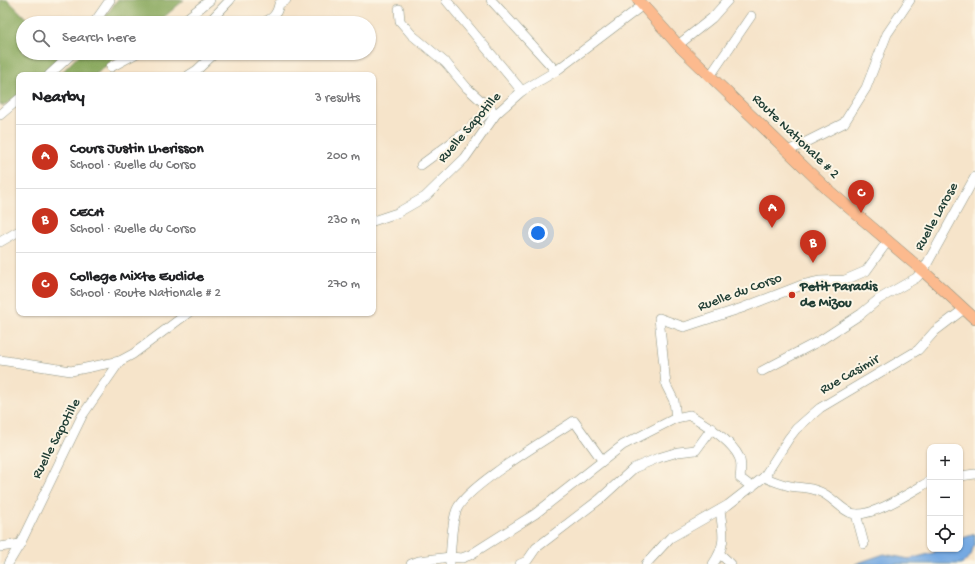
<!DOCTYPE html>
<meta charset="utf-8">
<style>
:root{--surface:#fff;--page:#f2f2f2;--text:#202124;--muted:#757577;--line:#e0e0e0;--accent:#c8321e}
body{margin:0;font-family:"Gochi Hand",sans-serif;background:var(--page);color:var(--text)}
.controls{position:absolute;right:12px;bottom:12px;display:grid;overflow:hidden;border-radius:8px;box-shadow:0 1px 3px #0004}
.controls button{width:36px;height:36px;display:grid;place-items:center;padding:0;border:0;border-bottom:1px solid var(--line);background:var(--surface);color:var(--text);font:20px sans-serif}
.you{position:absolute;left:538px;top:233px;width:14px;height:14px;margin:-10px;border:3px solid #fff;border-radius:50%;background:#1a73e8;box-shadow:0 0 0 6px #1a73e833}
.badge{display:grid;place-items:center;width:26px;height:26px;border-radius:50%;background:var(--accent);color:#fff;font-size:13px;font-weight:700}
.pin{position:absolute;translate:-50% -33px;filter:drop-shadow(0 1px 2px #0008)}
.pin::after{content:'';position:absolute;top:21px;width:14px;height:12px;background:inherit;clip-path:polygon(0 0,100% 0,50% 100%)}
.list{margin:0;padding:0;list-style:none}
h2{display:flex;justify-content:space-between;align-items:center;height:52px;margin:0;padding:0 16px;font-size:17px}
h2 small{font-size:13px;font-weight:400;color:var(--muted)}
.list li{display:grid;grid-template-columns:26px 1fr auto;gap:12px;align-items:center;box-sizing:border-box;height:64px;padding:0 16px;border-top:1px solid var(--line)}
.list b{display:block;font-size:15px;white-space:nowrap}
.list p{margin:0;font-size:13px;white-space:nowrap;color:var(--muted)}
.list em{font-size:13px;font-style:normal;color:var(--muted)}
.icon{flex:none;width:22px;height:22px;fill:none;stroke:currentColor;stroke-width:2;stroke-linecap:round;stroke-linejoin:round}
.map{position:relative;flex:none;width:975px;height:564px;overflow:hidden}
.search{position:absolute;background:var(--surface);box-shadow:0 1px 3px #0004;left:16px;top:16px;width:360px;height:44px;display:flex;align-items:center;gap:10px;box-sizing:border-box;padding:0 14px;border-radius:22px;color:var(--muted);font-size:15px}
.panel{position:absolute;background:var(--surface);box-shadow:0 1px 3px #0004;left:16px;top:72px;width:360px;height:244px;border-radius:8px}
.map>svg:first-child{display:block}
.forest{fill:#87a75b;stroke:#537248}
.water{fill:#75a9e2;stroke:#4a738b}
.lines{fill:none;stroke-linecap:round;stroke-linejoin:round}
.minor-casing{stroke:#8a907f;stroke-width:10}
.major-casing{stroke:#8a907f;stroke-width:12}
.minor{stroke:#fff;stroke-width:9}
.major{stroke:#fcba8e;stroke-width:11}
.poi-dot{fill:#c8321e;stroke:#fcf5e5;stroke-width:1.5}
.labels{text-anchor:middle;dominant-baseline:central;stroke-width:4;stroke-linejoin:round;paint-order:stroke}
.street-label{font-size:14px;fill:#1f3d34;stroke:#fcf5e5}
.poi-label{font-size:14px;font-weight:bold;fill:#1f3d34;stroke:#fcf5e5;text-anchor:start}
</style>
<div class="map">
<svg width="975" height="564" viewBox="0 0 975 564">
<rect width="100%" height="100%" fill="#fcf5e5"/>
<filter id="ink" filterUnits="userSpaceOnUse"><feTurbulence type="fractalNoise" baseFrequency=".025" numOctaves="2"/><feDisplacementMap in="SourceGraphic" scale="8" xChannelSelector="R" yChannelSelector="G"/><feConvolveMatrix kernelMatrix="1 2 1 2 8 2 1 2 1" color-interpolation-filters="sRGB"/></filter>
<filter id="wash" filterUnits="userSpaceOnUse"><feTurbulence type="fractalNoise" baseFrequency=".012" numOctaves="4" result="noise"/><feDisplacementMap in="SourceGraphic" scale="16" xChannelSelector="R" yChannelSelector="G"/><feGaussianBlur stdDeviation="0.9" result="paint"/><feColorMatrix in="noise" values="0 0 0 0 0 0 0 0 0 0 0 0 0 0 0 0 0 1.4 0 .05"/><feComposite in="paint" operator="in"/></filter>
<g filter="url(#wash)">
<rect width="100%" height="100%" fill="#f6e4ca"/>
<g class="forest">
<path d="M0,0h8l23,23h-8v30h41l3,2 -25,20h-23v19l-15,12 -4,-2z"/>
<path d="M117,0h67l-27,23h-56z"/>
<path d="M81,53h40l-26,22h-36z"/>
</g>
<path class="water" d="M975,534v12l-2,2 -2,8 -10,8h-106l29,-10 25,5 24,-6 5,-4h22v-10z"/>
</g>
<g filter="url(#ink)">
<g class="lines">
<g class="minor-casing">
<g id="minor">
<path d="M446,0l76,91"/>
<path d="M491,0l65,71"/>
<path d="M399,9l1,12 12,14 34,28 21,25 29,26"/>
<path d="M94,23l16,-23"/>
<path d="M181,23l29,-23"/>
<path d="M208,23l22,-23"/>
<path d="M262,23c10,-4 15,-8 17,-19l7,-4"/>
<path d="M678,45l34,-27 16,-18"/>
<path d="M111,67l26,-14"/>
<path d="M49,75l24,-22"/>
<path d="M189,75l8,-5 18,-17"/>
<path d="M710,76l41,-60"/>
<path d="M0,115l19,-16"/>
<path d="M788,151l56,-28 22,-35 21,-54 23,-34"/>
<path d="M421,165l46,-34 24,-23"/>
<path d="M373,221l24,-8 28,-16 40,-39 31,-44 26,-23 34,-20 87,-66"/>
<path d="M0,242l19,-11"/>
<path d="M0,360l71,11 49,-10"/>
<path d="M762,371l59,-31 40,-26 18,-15 37,-21 7,-7 52,-94"/>
<path d="M602,460l-28,-39c-25,17 -106,64 -117,88 -6,14 -5,33 -7,48l12,1 8,-3 65,-41 88,-69 53,-27"/>
<path d="M960,476l15,-2"/>
<path d="M764,477c9,4 17,7 26,9 10,2 19,1 28,5 13,4 21,17 33,22 19,7 63,-23 79,-32"/>
<path d="M752,487l-12,-9c1,-7 2,-15 -1,-21 -8,-17 -34,-33 -49,-42l-14,3 -2,-17 -8,-16 -7,-67 25,9 58,-19 60,-23 18,-4 25,-1 21,-9 21,-29"/>
<path d="M856,514l8,30"/>
<path d="M0,547l20,-3"/>
<path d="M720,554l11,10"/>
<path d="M8,564l12,-20 62,-128 38,-55 13,-7 55,-41"/>
<path d="M411,564l8,-3 31,-4v7"/>
<path d="M520,564l7,-3 9,-13 64,-49 34,-31 24,-10 20,-6 18,-2 16,-22"/>
<path d="M646,564l24,-26 58,-33 36,-28 25,-39 7,-9 24,-21 98,-58 17,-19 29,-22"/>
<path d="M713,564c14,-20 10,-31 7,-54"/>
</g>
</g>
<g class="major-casing">
<path id="major" d="M638,0l40,45 149,144 96,82 52,48"/>
</g>
<use href="#minor" class="minor"/>
<use href="#major" class="major"/>
</g>
</g>
<circle class="poi-dot" cx="792" cy="295" r="4"/>
<g class="labels">
<g class="street-label">
<text transform="translate(470 128) rotate(-49)">Ruelle Sapotille</text>
<text transform="translate(795 137) rotate(44)">Route Nationale # 2</text>
<text transform="translate(937 217) rotate(-61)">Ruelle Larose</text>
<text transform="translate(740 293) rotate(-20)">Ruelle du Corso</text>
<text transform="translate(850 375) rotate(-30)">Rue Casimir</text>
<text transform="translate(57 439) rotate(-62)">Ruelle Sapotille</text>
</g>
<g class="poi-label">
<text x="800" y="287">Petit Paradis<tspan x="800" dy="16">de Mizou</tspan></text>
</g>
</g>
</svg>
<div class="controls">
<button>+</button>
<button>−</button>
<button><svg class="icon" aria-label="locate" viewBox="0 0 24 24"><circle cx="12" cy="12" r="6"/><path d="M12 2v4M12 18v4M2 12h4M18 12h4"/></svg></button>
</div>
<div class="you"></div>
<div class="pin badge" style="left:772px;top:228px">A</div>
<div class="pin badge" style="left:813px;top:263px">B</div>
<div class="pin badge" style="left:861px;top:213px">C</div>
<div class="search"><svg class="icon" aria-label="search" viewBox="0 0 24 24"><circle cx="10" cy="10" r="6"/><path d="M15 15l6 6"/></svg>Search here</div>
<section class="panel">
<h2>Nearby<small>3 results</small></h2>
<ul class="list">
<li><span class="badge">A</span><div><b>Cours Justin Lherisson</b><p>School · Ruelle du Corso</p></div><em>200 m</em></li>
<li><span class="badge">B</span><div><b>CECH</b><p>School · Ruelle du Corso</p></div><em>230 m</em></li>
<li><span class="badge">C</span><div><b>College Mixte Euclide</b><p>School · Route Nationale # 2</p></div><em>270 m</em></li>
</ul>
</section>
</div>
